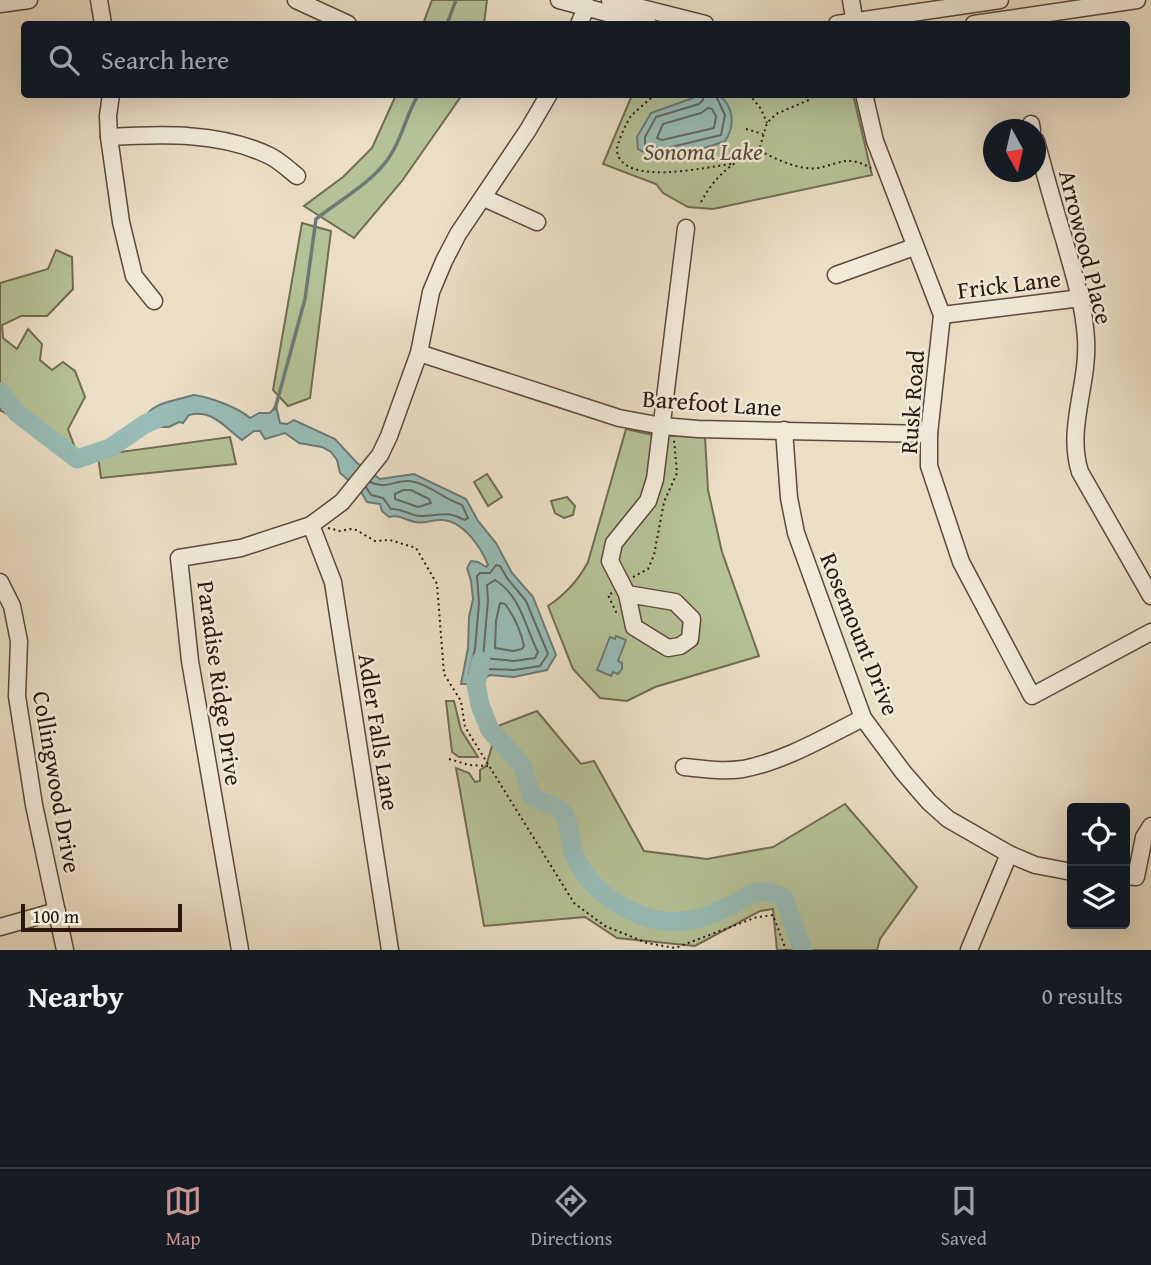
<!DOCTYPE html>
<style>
:root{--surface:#171b24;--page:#20242c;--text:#f1f3f6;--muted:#9ea1a6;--line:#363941;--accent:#c59692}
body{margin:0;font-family:"Gentium Book Plus",serif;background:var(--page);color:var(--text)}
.controls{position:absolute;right:21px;bottom:21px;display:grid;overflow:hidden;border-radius:7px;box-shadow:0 7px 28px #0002}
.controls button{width:63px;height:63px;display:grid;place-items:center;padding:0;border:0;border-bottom:2px solid var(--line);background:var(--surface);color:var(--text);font:35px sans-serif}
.compass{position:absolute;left:983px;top:119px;width:63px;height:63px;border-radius:50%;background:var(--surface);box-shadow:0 7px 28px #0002;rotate:172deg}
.scale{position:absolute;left:21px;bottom:18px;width:161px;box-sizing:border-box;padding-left:7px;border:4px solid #2c170f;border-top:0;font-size:19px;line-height:24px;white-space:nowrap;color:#2c170f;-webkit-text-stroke:5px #f1ead9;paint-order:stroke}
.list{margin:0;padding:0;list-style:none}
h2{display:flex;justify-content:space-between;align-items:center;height:91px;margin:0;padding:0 28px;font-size:30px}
h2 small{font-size:23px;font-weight:400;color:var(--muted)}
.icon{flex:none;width:38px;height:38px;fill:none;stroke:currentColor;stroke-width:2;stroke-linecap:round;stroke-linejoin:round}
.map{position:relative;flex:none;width:1151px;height:950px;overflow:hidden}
.search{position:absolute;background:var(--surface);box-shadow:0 7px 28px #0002;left:21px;right:21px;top:21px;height:77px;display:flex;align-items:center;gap:18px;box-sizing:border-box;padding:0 24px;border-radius:7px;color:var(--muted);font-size:26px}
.sheet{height:217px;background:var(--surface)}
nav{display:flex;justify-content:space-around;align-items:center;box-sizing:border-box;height:98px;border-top:2px solid var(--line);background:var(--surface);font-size:19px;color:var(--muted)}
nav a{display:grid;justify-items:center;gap:4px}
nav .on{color:var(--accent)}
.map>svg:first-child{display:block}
.green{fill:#b5c196;stroke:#706c52;stroke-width:2}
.water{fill:#98bcb7;stroke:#6d7a74;stroke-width:2}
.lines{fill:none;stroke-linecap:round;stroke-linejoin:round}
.shore{stroke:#626a63;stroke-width:2}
.stream{stroke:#6d7a74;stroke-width:3.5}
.river{stroke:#98bcb7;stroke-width:19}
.minor-casing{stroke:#5c493c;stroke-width:19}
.path{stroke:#2c170f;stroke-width:2;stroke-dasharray:2 3.5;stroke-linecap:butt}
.minor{stroke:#f1ead9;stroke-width:16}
.labels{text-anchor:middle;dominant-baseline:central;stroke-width:5;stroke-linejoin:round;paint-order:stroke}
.park-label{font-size:24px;font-style:italic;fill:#554a38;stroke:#f1ead9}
.street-label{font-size:24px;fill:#2c170f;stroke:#f1ead9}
</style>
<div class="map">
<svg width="1151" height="950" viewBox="0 0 1151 950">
<rect width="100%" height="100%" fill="#eadec5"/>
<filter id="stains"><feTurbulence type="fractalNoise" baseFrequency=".00286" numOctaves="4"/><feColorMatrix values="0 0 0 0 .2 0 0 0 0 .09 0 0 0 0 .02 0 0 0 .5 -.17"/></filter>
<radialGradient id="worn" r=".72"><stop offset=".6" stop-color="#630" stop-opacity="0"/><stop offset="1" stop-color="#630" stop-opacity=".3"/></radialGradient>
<g class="green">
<path d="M432,0h55l-3,24h-61z"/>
<path d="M853,94l19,81 -159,34 -25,-2 -25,-14 -7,-9 -53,-20 29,-69z"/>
<path d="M396,95h66l-60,86 -48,57 -50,-32 39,-29 29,-29z"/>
<path d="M302,223l29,8 -21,167 -22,8 -15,-16z"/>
<path d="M56,250l16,7 1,32 -26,27h-26l-19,9 1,13 14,11 11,-20 14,15 -2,16 12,10 11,-8 12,9 10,26 -17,32 9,24 -77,-43v-127l48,-14z"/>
<path d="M626,429l27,6 52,2 3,53 14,62 37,104 -104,31 -28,14 -27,-3 -27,-29 -25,-63c18,-12 30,-25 40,-44z"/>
<path d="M230,437l6,27 -135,14 -3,-23z"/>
<path d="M487,474l15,23 -14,9 -14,-24z"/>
<path d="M567,497l8,9 -2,9 -9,3 -9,-5 -4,-12z"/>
<path d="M446,701h8l7,29 17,27h-19l-7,-5z"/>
<path d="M537,711l44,53 13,-3 50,90 63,8 66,-12 72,-43 72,83 -37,52 -3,11h-100l-4,-41 -13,2 -65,35 -78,-8 -32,-21 -101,9 -28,-158 13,5 6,9 5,-1v-11l6,-4 12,-40z"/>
</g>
<g class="water">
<path d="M701,95h18c14,11 17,30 6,46 -20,8 -69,21 -87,8l-1,-12 14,-24z"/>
<path d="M194,395c16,2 45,13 56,23l9,-5h11l6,-7 4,17 7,1 7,-4 41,19 22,24 23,16 34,-5 52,25 12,22 18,22 16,30 21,24 23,58 -9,15 -33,7 -24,-2 -14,9h-15l7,-36 1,-31 4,-18 -2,-18 -4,-13 4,-7 7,1 8,5 2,-2c-7,-18 -25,-44 -45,-45 -9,-1 -19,4 -28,2 -10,-2 -16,-8 -26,-5l-7,-6 -2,-7 -13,-2 -7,-12 -20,-17 -3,-13 -6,-8 -9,-5 -23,-4 -14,-10 -20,6 -5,-8h-6l-12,9c-18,-13 -29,-31 -53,-25l-6,8 -4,-1 -10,5h-21l-4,-6c5,-19 34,-21 50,-26z"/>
<path d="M616,636l10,4 -8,21 4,2v6l-4,5 -5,-2 -2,4 -14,-6 13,-33 5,2z"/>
</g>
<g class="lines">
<g class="shore">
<path d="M703,94v6l-4,4 -43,13 -11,20v8l18,4 58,-14 4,-20 -10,-21"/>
<path d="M708,108l4,1 4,7 -2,12 -52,12 -5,-2 6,-14 38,-11z"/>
<path d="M366,487l5,8 12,3 8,11c10,-1 18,6 28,7 19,1 26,-7 45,4l4,-2 -6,-13c-18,-6 -35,-22 -53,-24 -15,-1 -23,9 -39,1"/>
<path d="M403,490h8l18,9 2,4 -13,4 -23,-8v-5z"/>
<path d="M496,565l4,1 7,12 19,23 22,53 -8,12 -26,4 -26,-1 -16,8 -3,-3 6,-25 4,-46 -2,-27 3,-3h10z"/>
<path d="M495,580c26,16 30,47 43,72l-3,6 -21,3 -31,-3 5,-58 -1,-15z"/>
<path d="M500,603l5,1c9,12 16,28 19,42l-2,3 -9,2 -18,-3 1,-27z"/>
</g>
<g class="stream">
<path d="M447,24l9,-24"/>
<path d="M275,409l30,-110 11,-80c24,-19 54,-35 72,-60 15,-20 17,-44 31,-65"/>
</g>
<g class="river">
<path d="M0,392l17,21 60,46 33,-11 35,-24 23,-10"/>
<path d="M481,661l-5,23 4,21 10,25 32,35 10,32c8,4 23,8 29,14 10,10 8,29 12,41 12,32 41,54 73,65 28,10 58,2 83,-11 11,-5 21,-14 34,-15 6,0 14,4 20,6l20,53"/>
</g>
<g class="minor-casing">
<g id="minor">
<path d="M99,0l4,24"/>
<path d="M296,0l52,24"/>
<path d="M559,0l89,24"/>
<path d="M610,0l95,24"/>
<path d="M851,0l4,24"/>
<path d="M0,4l29,-4"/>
<path d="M579,24l8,-18"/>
<path d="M837,24l163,-24"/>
<path d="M974,24l163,-24"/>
<path d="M111,94l-3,22 1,21 12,85 13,54 20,25"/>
<path d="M864,94l11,47 67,174 -13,119v32l32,96 71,134 119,-64"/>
<path d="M1031,124l1,6"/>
<path d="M109,137c54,-3 112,-5 161,19 10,5 18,13 27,20"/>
<path d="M1036,141c9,33 18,66 28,98 9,33 20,65 22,100 3,45 -20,89 -6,133l71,124"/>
<path d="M484,198l53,24"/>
<path d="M836,275l78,-28"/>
<path d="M942,315l139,-17"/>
<path d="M419,353l200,65 43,8 36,3 231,5"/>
<path d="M784,430l5,68 7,35 67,185 40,54 26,30 19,17 61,35 26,11 37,7"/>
<path d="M311,525l22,57 57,368"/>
<path d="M0,582l12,24 7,35 -2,55 17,109 31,145"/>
<path d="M627,594l48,8 17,17 -2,20 -10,7 -12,2 -34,-21 -7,-33 -17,-33 4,-18 34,-42 7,-22 31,-251"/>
<path d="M684,767c19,2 39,5 59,2 42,-8 82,-32 120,-51"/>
<path d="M1125,876l11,1 8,-40 7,-11"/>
<path d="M0,927l57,-16"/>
<path d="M240,950l-50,-289 -11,-103 62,-10 70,-23 31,-23 38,-47 9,-19 30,-83 12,-61 13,-31 14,-27 70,-104 21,-36"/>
<path d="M969,950l40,-96"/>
</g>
</g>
<g class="path">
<path d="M655,94c-8,8 -17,15 -24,22 -4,5 -15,29 -14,35 5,36 89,16 114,13"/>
<path d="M749,94l12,15 6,14"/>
<path d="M746,129l17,5"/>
<path d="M760,151c16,8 40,20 58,17 24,-5 29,-13 53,0"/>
<path d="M701,202c15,-27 30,-39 58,-52l8,-27 9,-9 35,-15 2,-5"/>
<path d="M328,528l12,3 10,-2 6,1 19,11 15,-1 26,8 21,36 7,90 17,27 4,26 109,176 31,23 42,17 28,5 82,-31 16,-2 13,35"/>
<path d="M633,577l15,-8 6,-14 10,-53 13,-29 -3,-33"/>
<path d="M612,593l-4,2 9,19"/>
<path d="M449,759l20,6 19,1"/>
</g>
<use href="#minor" class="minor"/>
</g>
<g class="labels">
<g class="park-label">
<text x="703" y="151">Sonoma Lake</text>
</g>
<g class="street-label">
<text transform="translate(1086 247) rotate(76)">Arrowood Place</text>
<text transform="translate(1009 284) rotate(-7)">Frick Lane</text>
<text transform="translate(912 402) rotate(-86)">Rusk Road</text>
<text transform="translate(712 403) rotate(4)">Barefoot Lane</text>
<text transform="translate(860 634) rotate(68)">Rosemount Drive</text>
<text transform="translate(220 683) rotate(82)">Paradise Ridge Drive</text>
<text transform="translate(379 732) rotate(81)">Adler Falls Lane</text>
<text transform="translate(57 782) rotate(80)">Collingwood Drive</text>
</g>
</g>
<rect width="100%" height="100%" filter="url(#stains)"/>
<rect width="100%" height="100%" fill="url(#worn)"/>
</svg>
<div class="controls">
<button><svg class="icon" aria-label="locate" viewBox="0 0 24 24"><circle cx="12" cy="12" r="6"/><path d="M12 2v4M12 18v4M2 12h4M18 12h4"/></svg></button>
<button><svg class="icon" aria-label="layers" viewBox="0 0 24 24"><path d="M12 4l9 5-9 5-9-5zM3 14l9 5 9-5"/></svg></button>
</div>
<svg class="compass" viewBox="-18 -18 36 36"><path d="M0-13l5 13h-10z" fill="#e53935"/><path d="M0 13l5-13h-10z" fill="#9ea1a6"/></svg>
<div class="scale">100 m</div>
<div class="search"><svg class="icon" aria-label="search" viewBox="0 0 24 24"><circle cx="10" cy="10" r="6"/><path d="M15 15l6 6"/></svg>Search here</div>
</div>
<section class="sheet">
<h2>Nearby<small>0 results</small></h2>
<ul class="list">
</ul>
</section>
<nav>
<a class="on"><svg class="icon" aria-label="map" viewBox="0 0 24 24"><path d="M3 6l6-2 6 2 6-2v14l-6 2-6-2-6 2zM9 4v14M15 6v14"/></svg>Map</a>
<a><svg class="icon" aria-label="directions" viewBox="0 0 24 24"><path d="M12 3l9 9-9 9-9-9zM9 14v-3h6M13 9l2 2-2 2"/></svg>Directions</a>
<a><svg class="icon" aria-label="saved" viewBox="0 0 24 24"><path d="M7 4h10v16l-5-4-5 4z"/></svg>Saved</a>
</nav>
